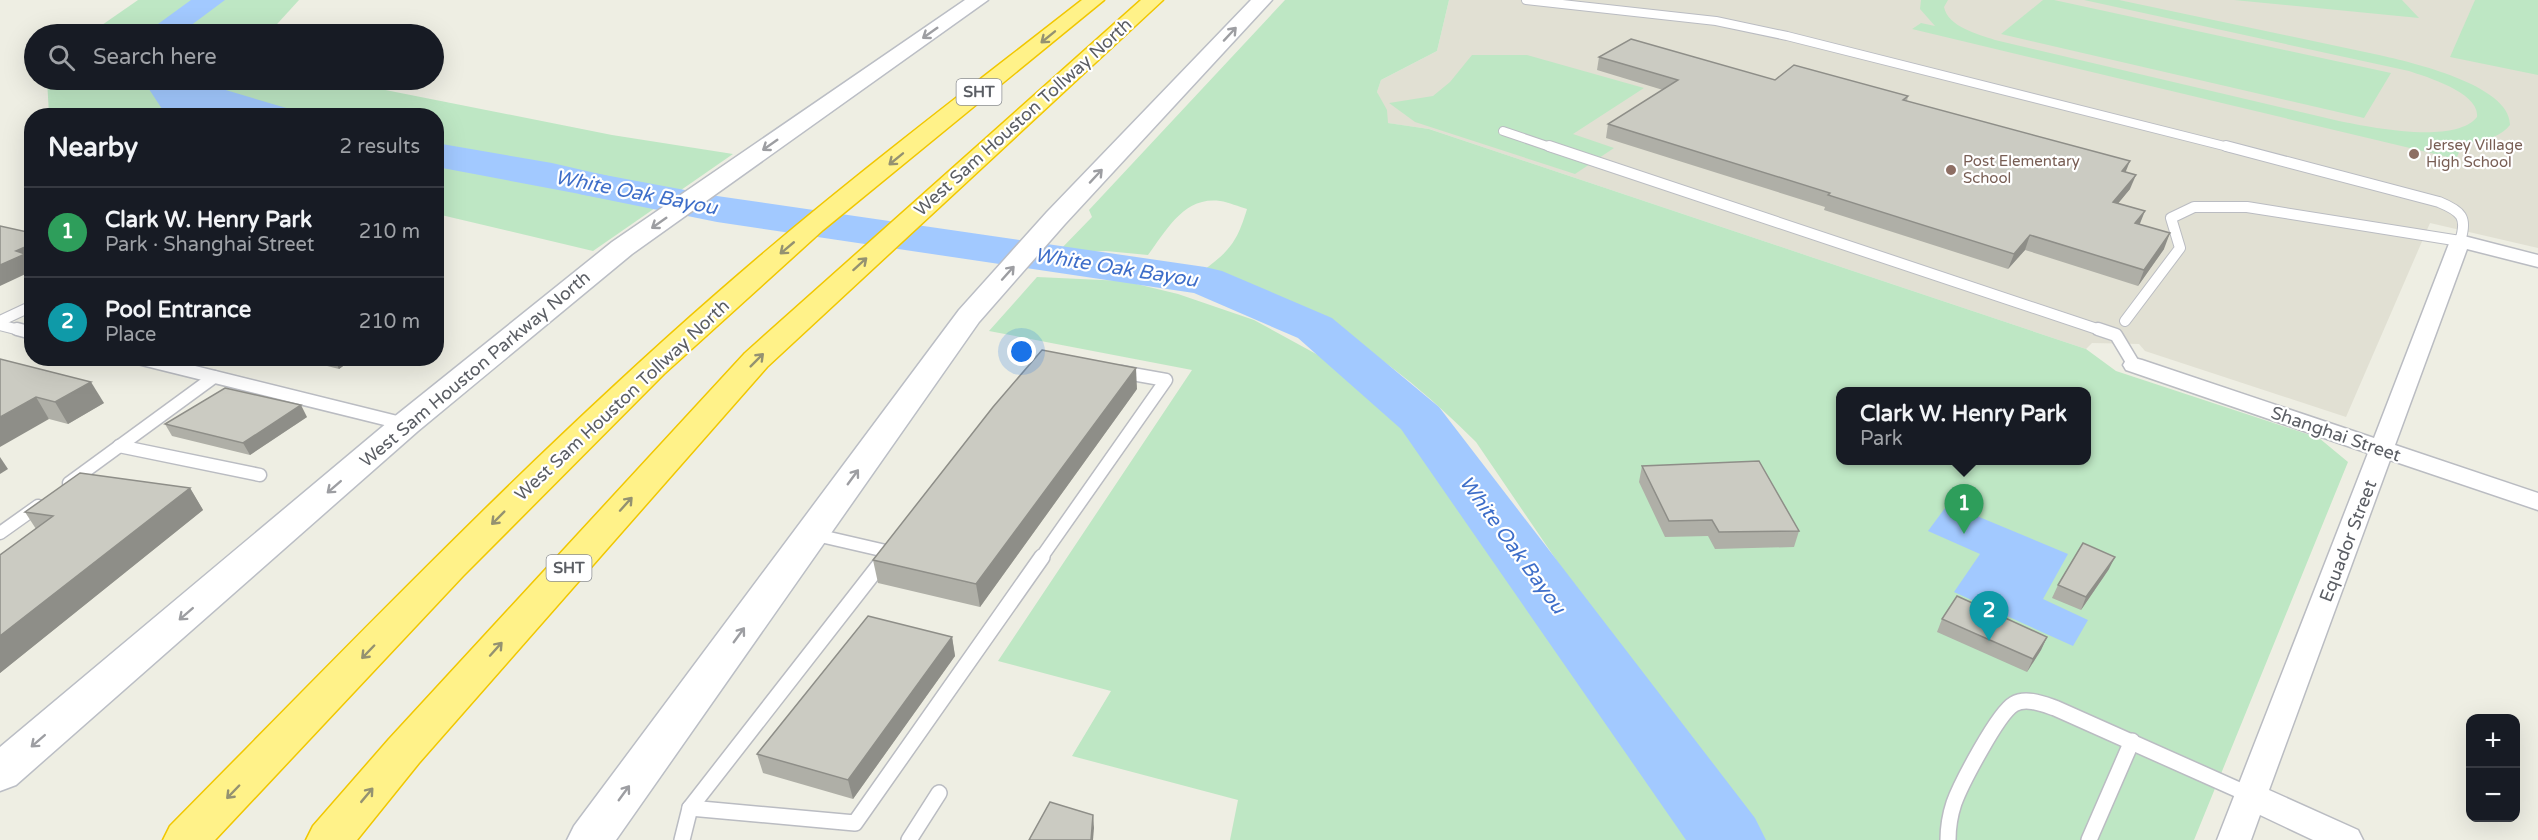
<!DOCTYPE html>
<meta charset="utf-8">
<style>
:root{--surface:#171b24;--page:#20242c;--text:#f1f3f6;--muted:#9ea1a6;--line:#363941;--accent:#f15226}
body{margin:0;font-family:"Varela Round",sans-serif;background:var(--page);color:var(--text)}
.controls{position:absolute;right:18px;bottom:18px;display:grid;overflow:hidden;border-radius:12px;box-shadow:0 6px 24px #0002}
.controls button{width:54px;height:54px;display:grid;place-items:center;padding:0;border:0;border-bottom:2px solid var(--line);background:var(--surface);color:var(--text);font:30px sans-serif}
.you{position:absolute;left:1022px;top:352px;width:21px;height:21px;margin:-15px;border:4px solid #fff;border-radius:50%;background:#1a73e8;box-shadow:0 0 0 9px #1a73e833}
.badge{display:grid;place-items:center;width:39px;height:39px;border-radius:50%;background:var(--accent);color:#fff;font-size:20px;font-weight:700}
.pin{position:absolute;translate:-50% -50px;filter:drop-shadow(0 2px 3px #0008)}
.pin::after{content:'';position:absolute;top:32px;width:21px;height:18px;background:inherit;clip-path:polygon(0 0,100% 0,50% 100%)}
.popup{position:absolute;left:1836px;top:387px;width:255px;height:78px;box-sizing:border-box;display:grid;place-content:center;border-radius:12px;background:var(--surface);filter:drop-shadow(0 2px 4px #0005);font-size:20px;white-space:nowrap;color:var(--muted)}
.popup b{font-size:22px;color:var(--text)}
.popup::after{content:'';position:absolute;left:50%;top:100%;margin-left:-12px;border:12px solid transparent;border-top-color:var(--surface)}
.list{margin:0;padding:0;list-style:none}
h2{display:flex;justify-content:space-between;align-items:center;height:78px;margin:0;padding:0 24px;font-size:26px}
h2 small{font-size:20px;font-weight:400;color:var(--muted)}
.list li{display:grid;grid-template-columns:39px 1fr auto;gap:18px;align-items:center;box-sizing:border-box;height:90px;padding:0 24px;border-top:2px solid var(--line)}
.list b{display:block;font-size:22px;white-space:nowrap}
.list p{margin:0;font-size:20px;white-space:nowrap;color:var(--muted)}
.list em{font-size:20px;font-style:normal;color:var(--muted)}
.icon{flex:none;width:33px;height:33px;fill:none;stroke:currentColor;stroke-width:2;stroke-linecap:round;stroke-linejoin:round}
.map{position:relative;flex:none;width:2538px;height:840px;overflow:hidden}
.search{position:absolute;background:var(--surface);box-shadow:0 6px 24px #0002;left:24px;top:24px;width:420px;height:66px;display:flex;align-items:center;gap:15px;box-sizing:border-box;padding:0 21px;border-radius:33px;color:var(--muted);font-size:22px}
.panel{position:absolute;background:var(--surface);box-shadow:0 6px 24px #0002;left:24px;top:108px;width:420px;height:258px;border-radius:24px}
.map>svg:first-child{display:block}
.education{fill:#e1e0d3}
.green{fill:#bee7c4;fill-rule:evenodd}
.water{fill:#a2c9ff}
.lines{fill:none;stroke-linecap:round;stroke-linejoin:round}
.river{fill:#a2c9ff;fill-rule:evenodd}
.service-far3-casing{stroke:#babcc2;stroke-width:10}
.service-far2-casing{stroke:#babcc2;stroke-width:12}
.service-far1-casing{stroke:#babcc2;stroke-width:15}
.service-casing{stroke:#babcc2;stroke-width:18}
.minor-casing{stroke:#babcc2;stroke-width:3}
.secondary-casing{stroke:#bbbec5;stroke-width:3}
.motorway-casing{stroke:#f1c700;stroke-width:3}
.service-far3{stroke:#fff;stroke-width:8}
.service-far2{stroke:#fff;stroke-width:10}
.service-far1{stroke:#fff;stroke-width:12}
.service{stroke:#fff;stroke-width:15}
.minor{fill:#fff;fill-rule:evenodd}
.secondary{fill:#fff;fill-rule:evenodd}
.motorway{fill:#fff289;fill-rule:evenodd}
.wall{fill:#afafa7}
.shaded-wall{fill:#8e8e88}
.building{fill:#cbcbc2;stroke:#8e8e88;stroke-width:1.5}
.oneway{stroke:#9d9ea2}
.oneway2{stroke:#949271}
.education-dot{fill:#8d6e63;stroke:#fff;stroke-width:2}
.labels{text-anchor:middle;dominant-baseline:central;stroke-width:4.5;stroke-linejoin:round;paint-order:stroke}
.far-education-label{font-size:15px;fill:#785e54;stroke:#fff;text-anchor:start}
.shield{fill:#fff;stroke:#8c8e92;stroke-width:1.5}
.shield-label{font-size:16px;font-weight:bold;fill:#5b5e64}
.street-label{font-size:18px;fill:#5b5e64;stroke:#fff}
.water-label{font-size:20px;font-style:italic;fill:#3e6ec9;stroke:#fff}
</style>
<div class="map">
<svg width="2538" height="840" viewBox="0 0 2538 840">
<rect width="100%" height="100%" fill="#eeeee3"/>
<path class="education" d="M1449,0h1089v248l-108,-25 -84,194 -201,-66 -6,-7 -47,-1 -6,6 -657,-220 -42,-6 -10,-31 4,-12 56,-29z"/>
<g class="green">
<path d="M138,0h161l-31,34h-179z"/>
<path d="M1285,0h164l-12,51 -56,29 -4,12 10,18 1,13 41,6 657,220 30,22 203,67 29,24 -154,378h-443l-26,-32 -249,-366c-47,-47 -99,-91 -159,-122 -37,-20 -80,-31 -120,-45 30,-22 39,-29 50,-66 -8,-2 -18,-7 -27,-8 -36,-5 -54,30 -72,54l-42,-4 -49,2 35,-36 -3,-7zM1841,392h246v68h-246z"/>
<path d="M1921,0h27l-4,7c4,20 34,27 51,33l344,81c30,6 116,24 138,-4 3,-24 -50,-40 -68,-46l-325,-71h35l260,55c31,7 132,30 131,70 -16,20 -49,18 -72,19l22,6 -4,9 -544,-130 9,-6 14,3 -15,-17z"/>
<path d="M2043,0h11l337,73 -27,45 -363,-84z"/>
<path d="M2234,0h168l17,18z"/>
<path d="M2475,0h63v75l-88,-18z"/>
<path d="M1472,55h55l117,33 -71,46 41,14 -39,26 -160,-52 -26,-19 44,-7 17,-14z"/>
<path d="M47,80h288l277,55 121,19 -140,97 -156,-37 -1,-98 -383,-1 -4,-1z"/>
<path d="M1037,277l87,4 54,13 76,26 75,41 77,60 57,63 237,356h-470l8,-40 -166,-44 39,-65 -113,-30 194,-291 -203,-39z"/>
</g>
<g class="water">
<path d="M191,0h34l-39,29v5h-34l6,-10z"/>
<path d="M143,80h49l118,35h-144z"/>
<path d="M436,143l116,20 125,29 -23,16 -217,-41z"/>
<path d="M1948,504l120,50 -25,45 45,21 -15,26 -119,-54 26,-38 -52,-23z"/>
</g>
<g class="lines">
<path class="river" d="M594,173l123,23 488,71 17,4 110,47 107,89 316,411 11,22h-80l-285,-411 -103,-91 -104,-45 -477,-71 -138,-28 -6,-9 6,-9z"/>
<g class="service-far3-casing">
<g id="service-far3">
<path d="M1526,0l190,21 71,15 445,112"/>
<path d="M1503,131l50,17"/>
</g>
</g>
<g class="service-far2-casing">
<g id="service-far2">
<path d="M1549,146l554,185"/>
<path d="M0,321l32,-15"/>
<path d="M2125,321l55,-73 -9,-30 23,-11h53l213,34c8,-24 1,-30 -21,-39l-213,-56"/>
<path d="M0,325l23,6"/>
</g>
</g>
<g class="service-far1-casing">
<g id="service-far1">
<path d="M17,329l15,4"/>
<path d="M2098,329l18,6 18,30"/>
<path d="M138,358l267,66"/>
<path d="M119,446l141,29"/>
<path d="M69,483l145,-106"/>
<path d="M0,533l38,-27"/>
<path d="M812,534l78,18"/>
<path d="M1041,558l125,-178 -45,-8"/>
</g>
</g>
<g class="service-casing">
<g id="service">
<path d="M690,808l165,15 187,-266"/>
<path d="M682,840l8,-32 195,-250"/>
<path d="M909,840l30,-47"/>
<path d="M1948,840c0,-12 2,-25 6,-37 7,-19 44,-90 60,-99 12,-7 29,0 41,4l195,87"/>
<path d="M2089,840l43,-99"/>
</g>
</g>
<g class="minor-casing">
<path id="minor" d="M2460,235l78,20v12l-71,-18 -72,196 143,48v17l-148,-50 -121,330 89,40 5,10h-50l-53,-25 -9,25h-34l151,-387 -242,-83 -3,-5 3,-5 8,-2 8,2 232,78 76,-197 3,-4z"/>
</g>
<g class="secondary-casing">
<g id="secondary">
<path d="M965,0h23l-356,254 -214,177 -402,354 -16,6v-44l394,-330 218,-175z"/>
<path d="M1251,0h21l-207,224 -86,98 -363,518h-49l7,-14 385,-516 88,-98z"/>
</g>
</g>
<g class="motorway-casing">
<g id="motorway">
<path d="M1082,0h22l-281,230 -159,144 -201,202 -248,264h-52l7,-14c178,-180 354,-364 545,-531 118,-104 243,-198 367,-295z"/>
<path d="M1141,0h22l-396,367 -348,396 -62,77h-51l7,-14 76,-87 356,-386z"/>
</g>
</g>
<use href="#service-far3" class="service-far3"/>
<use href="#service-far2" class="service-far2"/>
<use href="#service-far1" class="service-far1"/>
<use href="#service" class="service"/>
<use href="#minor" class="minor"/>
<use href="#secondary" class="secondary"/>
<use href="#motorway" class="motorway"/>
</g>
<g class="wall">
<path d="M1599,57l176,23 133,16 -1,5 218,71 5,17 -12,14 46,46 -26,37 -113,-36 -17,19 -184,-59 1,-3 -219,-69 2,-14 55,-34 -66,-20z"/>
<path d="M296,358h58l-15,11z"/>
<path d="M0,359l104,44 -36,21 -19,-5z"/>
<path d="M1137,389l-157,218 -102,-24 -5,-23z"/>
<path d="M307,417l-57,38 -78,-19 -7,-12z"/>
<path d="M1642,466l157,65 -5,16 -79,2 -7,-13 -43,1 -26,-55z"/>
<path d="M190,488l13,22 -203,163v-118l36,-26 -11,-17z"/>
<path d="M2109,569l-28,41 -29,-12 6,-13z"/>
<path d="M1942,619l105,18 -6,13 -14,22 -90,-40z"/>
<path d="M952,637l3,19 -102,143 -90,-26 -6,-19z"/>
</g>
<g class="shaded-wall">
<path d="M2130,161l-6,15 -2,-5z"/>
<path d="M2136,175l-6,14 -23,28 6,-15z"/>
<path d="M2145,211l-6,15 -4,-3z"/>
<path d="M2170,233l-6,16 -26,37 6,-16z"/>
<path d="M2030,235l-5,15 -17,19 6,-15z"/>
<path d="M32,244v27l-32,15v-21l16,-14z"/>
<path d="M334,358h20l-15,11z"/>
<path d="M1136,368l1,21 -157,218 -4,-23z"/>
<path d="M91,382l13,21 -36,21 -13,-22z"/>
<path d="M36,397l13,22 -49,28v-30z"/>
<path d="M301,405l6,12 -57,38 -7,-12z"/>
<path d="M0,457l8,12 -8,5z"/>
<path d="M190,488l13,22 -203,163v-37z"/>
<path d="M2115,557l-6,12 -28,41 5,-13z"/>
<path d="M952,637l3,19 -102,143 -5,-19z"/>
<path d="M2047,637l-6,13 -14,22 6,-13z"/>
<path d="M1093,815l1,13 -1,12h-2z"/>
</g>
<g class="building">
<path d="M1631,39l144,41 19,-15 114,31 -5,4 227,61 -8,10 14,4 -23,27 32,9 -10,12 35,10 -26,37 -114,-35 -16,19 -186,-59 2,-2 -222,-69 70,-44 -79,-23z"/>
<path d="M0,226l32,7v11l-16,7 9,3 -25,11z"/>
<path d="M1042,350l94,18 -160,216 -103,-24 120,-153z"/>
<path d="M0,359l91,23 -36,20 -19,-5 -36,20z"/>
<path d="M225,388l76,17 -58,38 -78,-19z"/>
<path d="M1759,461l40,70 -80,1 -7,-12 -43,1 -27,-55z"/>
<path d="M80,473l110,15 -190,148v-81l53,-39 -28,-4z"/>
<path d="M2083,543l32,14 -29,40 -28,-12z"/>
<path d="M1957,596l90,41 -14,22 -91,-40z"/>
<path d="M868,616l84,21 -104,143 -91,-26z"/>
<path d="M1050,802l43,13 -2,25h-62z"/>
</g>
<defs><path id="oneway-shaft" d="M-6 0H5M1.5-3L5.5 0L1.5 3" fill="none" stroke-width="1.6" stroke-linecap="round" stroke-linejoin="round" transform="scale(1.5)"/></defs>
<g class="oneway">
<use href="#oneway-shaft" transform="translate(930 33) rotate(145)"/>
<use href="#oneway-shaft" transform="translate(1230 34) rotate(-47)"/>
<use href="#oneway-shaft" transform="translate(770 145) rotate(145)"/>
<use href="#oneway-shaft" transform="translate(1096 176) rotate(-47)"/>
<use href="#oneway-shaft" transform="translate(659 223) rotate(145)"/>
<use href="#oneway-shaft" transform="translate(1008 273) rotate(-48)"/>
<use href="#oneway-shaft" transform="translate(853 477) rotate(-54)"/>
<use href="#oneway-shaft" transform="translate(334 487) rotate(139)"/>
<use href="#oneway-shaft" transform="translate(186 614) rotate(139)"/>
<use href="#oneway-shaft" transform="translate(739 635) rotate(-54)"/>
<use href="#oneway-shaft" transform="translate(38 741) rotate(139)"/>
<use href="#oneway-shaft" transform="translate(624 793) rotate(-54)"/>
</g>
<g class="oneway2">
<use href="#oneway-shaft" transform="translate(1048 37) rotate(141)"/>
<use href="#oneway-shaft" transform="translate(896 159) rotate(141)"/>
<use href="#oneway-shaft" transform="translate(787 248) rotate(140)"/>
<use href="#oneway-shaft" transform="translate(860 264) rotate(-42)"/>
<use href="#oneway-shaft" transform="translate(757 360) rotate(-45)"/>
<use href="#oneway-shaft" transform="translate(626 504) rotate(-48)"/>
<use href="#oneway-shaft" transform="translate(498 518) rotate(135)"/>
<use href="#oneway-shaft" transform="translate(496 649) rotate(-48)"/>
<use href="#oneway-shaft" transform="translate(368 652) rotate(134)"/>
<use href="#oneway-shaft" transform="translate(233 792) rotate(134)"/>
<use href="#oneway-shaft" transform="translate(367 795) rotate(-50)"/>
</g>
<g class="education-dot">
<circle cx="2414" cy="154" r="6"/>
<circle cx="1951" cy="170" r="6"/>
</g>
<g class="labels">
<g class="far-education-label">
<text x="2426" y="145">Jersey Village<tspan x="2426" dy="17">High School</tspan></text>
<text x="1963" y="161">Post Elementary<tspan x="1963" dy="17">School</tspan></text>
</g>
<g class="shield">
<rect x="956.5" y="79" width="45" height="26" rx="4.5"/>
<rect x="546.5" y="555" width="45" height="26" rx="4.5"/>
</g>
<g class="shield-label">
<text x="979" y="92">SHT</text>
<text x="569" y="568">SHT</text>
</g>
<g class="street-label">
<text transform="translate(1023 117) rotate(-42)">West Sam Houston Tollway North</text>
<text transform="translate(475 369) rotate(-40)">West Sam Houston Parkway North</text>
<text transform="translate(622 400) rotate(-43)">West Sam Houston Tollway North</text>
<text transform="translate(2336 434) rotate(19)">Shanghai Street</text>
<text transform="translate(2348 541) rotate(-69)">Equador Street</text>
</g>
<g class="water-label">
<text transform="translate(636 193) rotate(11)">White Oak Bayou</text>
<text transform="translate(1116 268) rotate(9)">White Oak Bayou</text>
<text transform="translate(1512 545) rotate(54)">White Oak Bayou</text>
</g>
</g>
</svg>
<div class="controls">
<button>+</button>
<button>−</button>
</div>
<div class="you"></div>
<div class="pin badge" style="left:1964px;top:534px;background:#2e9e5b">1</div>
<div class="popup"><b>Clark W. Henry Park</b>Park</div>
<div class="pin badge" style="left:1989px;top:641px;background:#0f9aa8">2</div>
<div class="search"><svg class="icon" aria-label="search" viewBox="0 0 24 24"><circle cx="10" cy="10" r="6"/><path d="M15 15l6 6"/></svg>Search here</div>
<section class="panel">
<h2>Nearby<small>2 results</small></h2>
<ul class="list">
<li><span class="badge" style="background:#2e9e5b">1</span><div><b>Clark W. Henry Park</b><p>Park · Shanghai Street</p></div><em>210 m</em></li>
<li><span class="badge" style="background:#0f9aa8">2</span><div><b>Pool Entrance</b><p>Place</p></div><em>210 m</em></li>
</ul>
</section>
</div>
